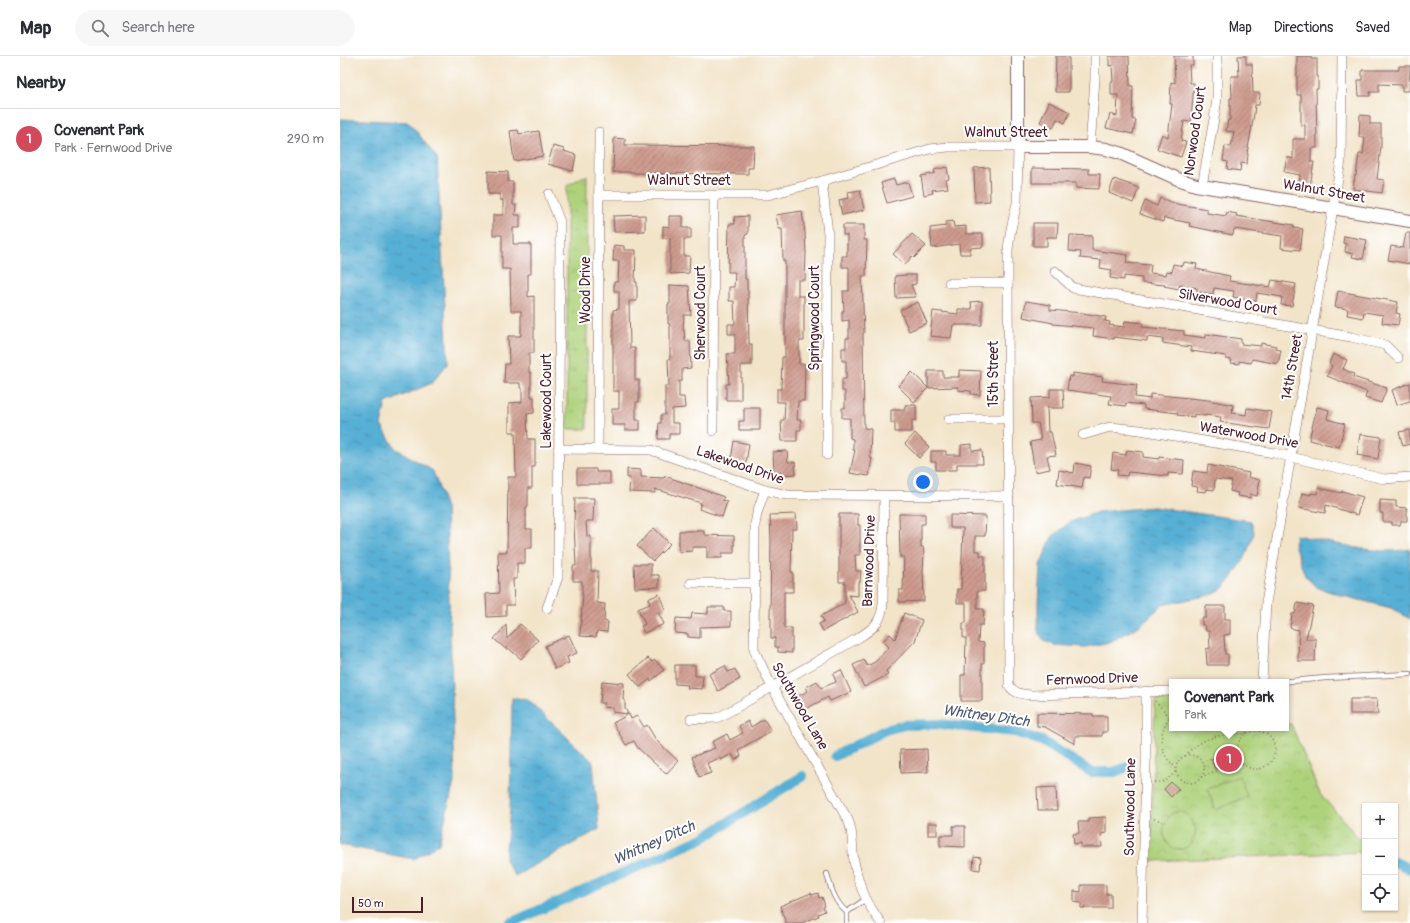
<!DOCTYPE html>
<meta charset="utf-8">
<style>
:root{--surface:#fff;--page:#f7f7f7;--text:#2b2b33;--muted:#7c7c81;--line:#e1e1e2;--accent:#d1495b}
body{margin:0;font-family:Pangolin,sans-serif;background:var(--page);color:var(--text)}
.controls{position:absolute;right:12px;bottom:12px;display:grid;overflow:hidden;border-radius:0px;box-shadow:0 1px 3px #0004}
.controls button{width:36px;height:36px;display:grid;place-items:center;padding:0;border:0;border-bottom:1px solid var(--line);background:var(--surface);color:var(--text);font:20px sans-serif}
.scale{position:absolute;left:12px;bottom:10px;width:71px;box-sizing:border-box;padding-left:4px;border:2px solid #4a1f2b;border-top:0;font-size:11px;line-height:14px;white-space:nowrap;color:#4a1f2b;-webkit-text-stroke:3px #fff;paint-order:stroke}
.you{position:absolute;left:583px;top:426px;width:14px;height:14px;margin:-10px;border:3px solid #fff;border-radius:50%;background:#1a73e8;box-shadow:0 0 0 6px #1a73e833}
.badge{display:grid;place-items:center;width:26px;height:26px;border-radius:50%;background:var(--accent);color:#fff;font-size:13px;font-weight:700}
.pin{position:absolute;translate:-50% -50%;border:2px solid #fff;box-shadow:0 1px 4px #0006}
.popup{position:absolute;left:829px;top:623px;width:120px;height:52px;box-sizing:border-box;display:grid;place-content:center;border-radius:0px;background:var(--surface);filter:drop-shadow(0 1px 3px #0005);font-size:13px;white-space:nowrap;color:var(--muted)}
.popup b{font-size:15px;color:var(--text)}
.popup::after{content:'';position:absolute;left:50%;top:100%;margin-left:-8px;border:8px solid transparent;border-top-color:var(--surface)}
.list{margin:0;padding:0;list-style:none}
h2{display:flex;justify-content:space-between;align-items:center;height:52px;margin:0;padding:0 16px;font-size:17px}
h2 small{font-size:13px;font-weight:400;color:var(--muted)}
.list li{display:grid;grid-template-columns:26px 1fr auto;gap:12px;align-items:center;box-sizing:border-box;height:60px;padding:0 16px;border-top:1px solid var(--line)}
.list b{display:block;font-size:15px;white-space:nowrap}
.list p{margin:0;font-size:13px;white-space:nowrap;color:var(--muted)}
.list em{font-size:13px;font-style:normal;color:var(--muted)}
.icon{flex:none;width:22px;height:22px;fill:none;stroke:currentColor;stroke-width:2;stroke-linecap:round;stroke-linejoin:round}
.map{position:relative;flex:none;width:1070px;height:867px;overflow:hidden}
header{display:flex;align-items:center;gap:24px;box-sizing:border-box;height:56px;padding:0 20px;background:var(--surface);border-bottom:1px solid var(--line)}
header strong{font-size:19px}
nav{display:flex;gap:22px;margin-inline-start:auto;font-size:14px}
.search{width:280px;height:36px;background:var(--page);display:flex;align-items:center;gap:10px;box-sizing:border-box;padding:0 14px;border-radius:22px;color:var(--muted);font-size:15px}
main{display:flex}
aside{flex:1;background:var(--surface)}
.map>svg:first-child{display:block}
.grass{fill:url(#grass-tufts);stroke:#7c7853}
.park{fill:url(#park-crowns);stroke:#7c7853}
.pitch{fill:#aed27b;stroke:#7c7853}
.water{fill:url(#water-ripples);stroke:#506780}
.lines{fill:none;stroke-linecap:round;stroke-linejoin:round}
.canal{stroke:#57afd4;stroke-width:10}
.building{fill:url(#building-hatch)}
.service-casing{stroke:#856462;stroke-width:6}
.minor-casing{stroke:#856462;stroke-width:10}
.tertiary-casing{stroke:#856462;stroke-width:14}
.path{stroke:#856462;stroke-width:1.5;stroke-dasharray:1 3;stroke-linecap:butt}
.service{stroke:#fff;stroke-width:4.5}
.minor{stroke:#fff;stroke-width:9}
.tertiary{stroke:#fff;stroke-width:12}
.labels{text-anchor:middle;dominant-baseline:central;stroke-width:4;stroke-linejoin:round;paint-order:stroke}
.street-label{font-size:14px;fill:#4a1f2b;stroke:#fff}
.water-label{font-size:15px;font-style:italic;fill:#4f596f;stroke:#fff}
</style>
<header>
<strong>Map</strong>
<div class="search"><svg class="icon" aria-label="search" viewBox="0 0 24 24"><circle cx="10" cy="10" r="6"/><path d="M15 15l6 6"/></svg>Search here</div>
<nav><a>Map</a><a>Directions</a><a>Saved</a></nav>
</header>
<main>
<aside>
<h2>Nearby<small></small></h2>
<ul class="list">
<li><span class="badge">1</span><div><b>Covenant Park</b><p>Park · Fernwood Drive</p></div><em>290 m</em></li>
</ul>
</aside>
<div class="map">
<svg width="1070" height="867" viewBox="0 0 1070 867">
<defs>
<pattern id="grass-tufts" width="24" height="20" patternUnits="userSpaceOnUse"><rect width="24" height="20" fill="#aed27b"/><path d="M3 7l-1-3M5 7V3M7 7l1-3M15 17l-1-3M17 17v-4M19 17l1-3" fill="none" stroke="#97b46a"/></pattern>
<pattern id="park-crowns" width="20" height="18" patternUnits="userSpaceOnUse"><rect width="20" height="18" fill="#aed27b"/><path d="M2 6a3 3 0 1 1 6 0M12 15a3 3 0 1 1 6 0" fill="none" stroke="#97b46a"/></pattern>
<pattern id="water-ripples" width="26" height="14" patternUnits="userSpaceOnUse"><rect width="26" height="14" fill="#57afd4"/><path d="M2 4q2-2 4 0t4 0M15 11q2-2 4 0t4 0" fill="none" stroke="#4a8eac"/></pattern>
<pattern id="building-hatch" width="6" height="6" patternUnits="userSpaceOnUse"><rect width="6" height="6" fill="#ce9b8e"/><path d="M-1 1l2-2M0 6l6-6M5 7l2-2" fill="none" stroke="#a97e74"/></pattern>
</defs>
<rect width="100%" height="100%" fill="#fff"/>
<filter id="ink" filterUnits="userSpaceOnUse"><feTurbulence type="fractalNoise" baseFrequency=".025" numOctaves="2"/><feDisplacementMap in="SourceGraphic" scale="8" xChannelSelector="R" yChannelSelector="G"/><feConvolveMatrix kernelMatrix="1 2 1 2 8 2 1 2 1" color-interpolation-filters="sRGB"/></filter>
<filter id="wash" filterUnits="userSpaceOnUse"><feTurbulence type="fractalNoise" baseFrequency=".012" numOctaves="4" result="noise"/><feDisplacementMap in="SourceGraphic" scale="16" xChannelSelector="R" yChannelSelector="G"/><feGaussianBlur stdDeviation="0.9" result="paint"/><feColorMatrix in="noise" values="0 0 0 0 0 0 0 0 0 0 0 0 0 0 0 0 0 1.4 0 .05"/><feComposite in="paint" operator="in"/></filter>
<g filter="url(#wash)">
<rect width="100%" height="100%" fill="#f2e4c9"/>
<path class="grass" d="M247,120v253h-20v-243l15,-9z"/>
<path class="park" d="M815,644h17v28h114v-5l5,1 29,70 45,51v7l-214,9z"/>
<g class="pitch">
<path d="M899,720l8,20 -31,14 -9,-21z"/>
<path d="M839,755l9,4 8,14c-1,10 -8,23 -20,20 -3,-1 -6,-2 -8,-5 -3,-4 -3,-8 -5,-12 1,-10 5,-19 16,-21z"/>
</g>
<g class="water">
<path d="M0,63l69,3 28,36 11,205 -16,20 -46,20 -5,22 14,23 38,23 13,37 9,270 -16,66 -25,15 -74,-14z"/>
<path d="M814,451l97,14 3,12 -9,25 -13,20 -10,11 -12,6 -48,10 -23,21 -29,16 -25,5 -31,-2 -10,-4 -6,-10v-27l2,-39 12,-28 18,-15 28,-10z"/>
<path d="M956,479c34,7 80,21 114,14v70l-19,-11 -51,-13 -24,-8 -11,-11 -11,-32z"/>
<path d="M172,642l16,2 65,62 6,67 -84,47 -10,-16 5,-50z"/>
</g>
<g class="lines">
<g class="canal">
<path d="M495,700l50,-26 20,-5 32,-1 78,8 27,9 49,31h23l16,-6"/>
<path d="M1055,806l15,7"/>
<path d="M170,867l193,-85 100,-62"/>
</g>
</g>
<g id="blocks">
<g class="building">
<path d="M716,0h13v36h-14z"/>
<path d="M769,0h20l1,30h3l-1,33 4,1 -3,14 -27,-6 4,-14 7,2 1,-21h-7v-13h2l-1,-17 -3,1z"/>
<path d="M834,0h19v9h-4l1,18h4l-3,39 -7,-1 -3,20 5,1 -5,15 -24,-8 5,-15 6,3 4,-33h-2l1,-22 4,1z"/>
<path d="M898,0h8v8h6l1,29h7l-1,12h-4l-1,9 -7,40h1l-1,10 -6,-1 -1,8 -13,-2 1,-7 -5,-1 2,-15 6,1 3,-15 -8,-1 2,-11h2v-22h2l-1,-22h8z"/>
<path d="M957,0h14v3h6v17h1v13h-2l1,59h-6v14h3l-4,24 -11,-2 1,-9 -16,-3 3,-15 6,2v-20h12v-14h-4v-30h-4z"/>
<path d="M1059,10h11l-1,25h-7v-6l-23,-1v8h-9v4h-11l-1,-16h4v-10h37z"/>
<path d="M709,46l21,10 -5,11 -8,-4 -4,9 -13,-6z"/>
<path d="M1020,59l10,1v8h11v22l-4,33 7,1 -2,13 -29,-4 2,-14 1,1 3,-22h4l2,-17h-6z"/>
<path d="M178,74l1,4 20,-3 4,25 -29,5 -4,-30z"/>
<path d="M274,82l11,1v6l129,1 -1,22h-5v6l-114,-1v-1h-21z"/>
<path d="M213,90l11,3v2l12,4 -3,16 -25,-7z"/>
<path d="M607,111l2,12 -3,1 2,8 -16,2 1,3 -9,2 -3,-19 14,-3 -1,-3z"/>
<path d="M649,111l1,34 -15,1 -1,-34z"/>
<path d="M692,112l57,1v5h11l-1,15 -23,-1v-5h-44z"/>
<path d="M148,115l20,1v10h5v23h3l-1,10h5v13h-7v16h18v30h-3v23l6,-1v57h-5v20h2v24h3v16l-7,1 1,25h7v28h-3v21h-4v19h-2v22h6v19h-7v15h-8v16h-4l1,26h-8v11l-19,1 -1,-23 13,-1 -1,-41h9l1,-75h8l-1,-45h-6v-29l13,-1v-14h-2v-5h-16l1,-19h4l-1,-28h13v-25h-10l-1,-42h-8v-34h-9v-20h10v-15h-3v-6h-12z"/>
<path d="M554,123l2,6 12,-3 4,14 -25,7 -6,-20z"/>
<path d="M774,123l25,9 -6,15 -24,-10z"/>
<path d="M520,134l4,20 -22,5 -3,-15 10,-2 -1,-6z"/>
<path d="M820,142l17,6 30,5v4l19,3 1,-4 10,2 -1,2 58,9v3l9,1 -3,21 -19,-2 1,-12 -48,-7 -1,6 -44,-9 1,-3 -26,-5 -1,4 -23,-8 5,-13 12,5z"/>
<path d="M462,155l3,22 1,20 -1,27h-7v16h6v45h-5v23h6l-1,37h-6l-1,19h4v10h-4v11h-15l-1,-21h3l1,-18h-8v-13h4l1,-32h3v-96h-2l-1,-32h-3l-3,-14z"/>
<path d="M305,159v16l-31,1 -1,-16z"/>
<path d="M329,160h14v12h8v11h-7v17h6l-1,17 -19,1v-36h-7v-12l6,1z"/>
<path d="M408,160v18l-3,1v44h2v11l1,1 1,53h3v21h-11v35h-15v-16h3l-2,-30h8v-20h-7v-10h7l-1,-23h-5v-14h5l1,-15h-7l1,-48h6l-1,-7z"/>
<path d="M613,165l1,6 12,-1v8h17v13l-13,1v6h-10l-1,-10 -27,4 -2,-20 16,-2v-4z"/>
<path d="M693,167h25l-1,14h-10v9h-14z"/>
<path d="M503,169h21v15h3l-1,36h-4l2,57h-1l1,95 7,1 -1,29h2l-3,18 -19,-3 5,-23h-2v-11l-3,-1v-20h-8v-10h3v-17h-3v-12h4v-18h-4v-13h4v-10h3v-18l-7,1v-10h2l-1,-20h6v-24h-7v-11h5v-21h-4z"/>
<path d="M1066,177h4v31l-22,-4 3,-14 12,2z"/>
<path d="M572,178l14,12 -12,12 -2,-2 -7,9 -12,-11z"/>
<path d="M730,179l22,1v14l36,5 -2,8 25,2 -1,8 16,2 1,-4 5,1 1,-8 10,2 1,-4 13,2 -1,5 34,7 -1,5 41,6 2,-7 24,4 -4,22 -11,-1 1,-8 -25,-4 -1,8 -23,-4 1,-6 -20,-3 -1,6 -16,-2v-4l-17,-3 -1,4 -15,-3 1,-1 -23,-2v-5l-18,-2v4l-14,-2 2,-8 -12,-2 1,-8 -21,-2 1,-6 -12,-1z"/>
<path d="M1004,180l23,4 -4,19 -11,-2 1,-3 -8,-2 1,-8 -3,-1z"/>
<path d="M274,189l10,1v4h12l-1,32h2v19h-8l1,47h5v32h4v22h-3v18h4v10h-15v-5h-13v-16h7v-18h-6v-81l6,-1v-18h-5v-9h4l1,-21h-6z"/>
<path d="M567,219h9v9l-5,1 5,12 -20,1 -1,-22z"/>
<path d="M330,229l19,1 2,29h-7l-1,15h1l1,11h5l1,27 -9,1v12h-3v16h5l1,11 -13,1v14h7v11h-10v5h-11l1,-16h2v-8h4v-29h4l-1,-27 2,-1v-34h-2v-20h2z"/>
<path d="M998,235l60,11 -2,11 4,1 -2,11 -16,-2 1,-8 -19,-3 -1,6 -16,-3 1,-6 -13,-2z"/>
<path d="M642,245v24h-29l-2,13 -21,-2 3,-25 25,3v-5h14l-1,-7z"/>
<path d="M686,245l24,4v5l32,3 24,4 -1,4 5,1 -1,3 15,2 1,-6 18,2 -1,4 42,4v4l22,3v-4l35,5v5l20,2v-3l15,3v3l5,1 -3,14 -26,-5 -1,4 -12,-2v3l-8,-1 1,-3 -6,-1v-3l-35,-5v-4l-29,-4 1,-4 -16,-2v4l-33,-4v2l-21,-3 1,-8 -41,-4v-1l-30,-6z"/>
<path d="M578,246l9,21 -18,8 -9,-21z"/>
<path d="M993,298l14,6 -4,9 11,5 -1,3 34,11 -6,15 -16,-5 2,-6 -40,-16 5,-10 -3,-2z"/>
<path d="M619,314l22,1 -1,24 -9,-1v-3l-13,-1v-3l-30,1v-17h15v6h16z"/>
<path d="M572,316l16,16 -14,14 -16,-16z"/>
<path d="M733,317l30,4 -1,4 35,4 -2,12 15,2v-5l58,6 25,5 -1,8 14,2 1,-7 25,4 -3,17 -49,-7 1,-5 -15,-2v1l-12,-2v3l-17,-2 1,-2 -34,-4v-4l-18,-2v3l-17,-2 2,-8 -44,-6 2,-14 4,1z"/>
<path d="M1070,327v18l-13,4 -5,-15z"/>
<path d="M710,333h13l1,19h-17l1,24h3l5,23 -9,1 3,13 -15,3 -5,-30 11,-2 -3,-17h-6l-1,-25 19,-1z"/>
<path d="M565,349h11v15h-4v12h-17v-9h-4v-13h14z"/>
<path d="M977,351l12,3 -2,9 18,5 -6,23 -30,-7z"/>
<path d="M404,352h16v22h-21v-9h5z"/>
<path d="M1070,374v14l-7,2 -4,-14z"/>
<path d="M575,377l14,14 -10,11 -14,-14z"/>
<path d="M1020,378l21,3 -3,22 -21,-4z"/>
<path d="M394,385l15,3 -3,19 -15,-3z"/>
<path d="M632,388v7l10,-1 1,14h-26v6h-21v-8h-5v-11h15v4h15v-10z"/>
<path d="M787,394l16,2v5l16,2v-2l25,3 -1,14 -15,-1v3l-40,-4 -1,4 -10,-1 1,-5 -7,-1 2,-16 13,2z"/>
<path d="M447,395l1,11h7l1,12 -13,1 -1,-3 -8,1 -1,-21z"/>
<path d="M735,407l16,3 -2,12 -5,-1 -2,11 -25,-4 2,-14 15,3z"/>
<path d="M868,409l41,8 -1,4 12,3 -3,16 -7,-2v4l-13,-2 1,-3 -8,-2 2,-10 -17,-2 -1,11 -7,-1 -1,3 -9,-1 1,-4 -7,-1 2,-15 14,2z"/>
<path d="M237,413h19v3h14v12h-33z"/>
<path d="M287,413l14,1v7l23,1 1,-2 59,21 -2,3 5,2 -5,15 -23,-8 2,-6 -46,-14v4l-26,-1 1,-14h-3z"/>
<path d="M978,432l24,5v-2l21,6 -6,18 -31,-10 -1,8 -26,-5 3,-15 9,2v-2l6,1z"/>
<path d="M235,442h19l-1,23h-7l1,15h4v35h7l-1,32 8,1 -1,17 4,1 -1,10 -10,-1 -1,6 -16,-1 3,-42h-1v-13h-9v-15h3l-2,-41z"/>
<path d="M1040,444l16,1v6l11,1v13h-6l-1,4h-8v-3h-9v-9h-3z"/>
<path d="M456,458l1,15h-5l-1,43h2v20h-9v36h8v25l-14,-1v-5h-3v-9h-4v-20h-1l1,-78 -1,-25z"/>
<path d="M499,458h19v11h2v30h-5l1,16h5l-1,11h-2v14l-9,-1 9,17 -35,19 -4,-7 5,-3 -3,-5 24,-13v-21h-6z"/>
<path d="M559,458h26v10h-4v23h2l1,6 -1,18 1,30 -25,1v-12h4l1,-33h-4z"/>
<path d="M610,459l36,1 -1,20h-10v15h5v5h5v35h-8v18h7l-1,16h-4l-1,17 6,1v21h-2v37h-21v-26h4l1,-37h-3v-15h3v-20h-9v-14h4l2,-61h-13z"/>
<path d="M314,472l16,16 -17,17 -16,-15z"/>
<path d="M339,475h25v4l30,1v17h-12v5h-15v-11h-15v4l-13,1z"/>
<path d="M294,508h17v11h8v12l-24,1z"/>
<path d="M319,538l6,15 -7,3 6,12 -20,9 -3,-7 4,-2 -7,-15 12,-5 -2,-5z"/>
<path d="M957,547l16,3 -7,33h10l-1,22h-17l1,-31 -9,-2 2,-14h3z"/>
<path d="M866,550h19v13h5v15l-6,1 1,19h3v11h-21l-1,-16 4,-1 -1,-17h-3l-1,-6h-3v-7h4z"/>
<path d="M368,551h16v4h7v15l-31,1v11l-12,-1v-3l-13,-1 1,-15 15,1 1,-6 16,1z"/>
<path d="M564,557l18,7 -7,21 -29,30 2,4 -24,12 -11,-22 11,-5 3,6 8,-4 14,-15 -6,-6 7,-7 5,5z"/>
<path d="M180,568l18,16 -17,19 -14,-12v3l-13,-11 12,-14 1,14z"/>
<path d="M229,579l8,18 -10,4 2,6 -14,6 -10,-23z"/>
<path d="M308,602l4,4 3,-2 9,10 -13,11 -1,-2 -10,8 -11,-13z"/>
<path d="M335,609h20v11h8l-1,13 -15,-1 1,-3 -13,-1z"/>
<path d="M385,610l3,6 7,-3 5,10 -22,12 -9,-17z"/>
<path d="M501,614l10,22 -21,9 -2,-4 -26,14 -6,-11 1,-1 -1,-2 12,-6 -2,-4 11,-6 4,7 15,-6 -3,-8z"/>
<path d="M262,625l22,2 -1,17h2v8l3,6 -15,-2v-4l-9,-1 1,-4h-5z"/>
<path d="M1010,643h27l1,15h-28z"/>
<path d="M697,657l56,1v2h14v16h-5v4h-27v8l-30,-17 -8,-1z"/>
<path d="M289,658l2,5 6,-3 7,11 3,-2 9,15 22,21 -12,13 -28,-26 -4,-7 -8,4 -13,-22z"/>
<path d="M424,663l7,12 -33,19 3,6 -6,4 -3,-6 -11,6 -1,-2 -13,5 4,10 -12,4 -7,-20 23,-9 -3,-6 15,-8 3,6 13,-7 -4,-7 9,-5 3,6z"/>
<path d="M587,693l1,23 -27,1 -1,-23z"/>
<path d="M881,699l3,10 -9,4 -4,-10z"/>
<path d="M831,726l8,7 -8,8 -7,-8z"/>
<path d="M716,731l1,23h-19l-1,-22z"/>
<path d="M766,761v16l-5,1 1,13h-21v-4l-7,1 -1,-10 6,-1 -1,-11h10v-4z"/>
<rect x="588" y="767" width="9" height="12"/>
<path d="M613,770h12v21l-25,-1v-11h13z"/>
<path d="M634,801l7,1 -1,12 -7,-1z"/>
<path d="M741,829h25v9h5v14h-30v-5l-7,-1v-11l7,1z"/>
<path d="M471,837l1,2 6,-2 1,5 3,-1 3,9 -2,1 2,4 -7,3 1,2 -18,7h-15l-6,-17z"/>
</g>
</g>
</g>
<g filter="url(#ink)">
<use href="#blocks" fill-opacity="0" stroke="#856462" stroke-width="1"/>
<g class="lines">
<g class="service-casing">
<g id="service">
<path d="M940,626l46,-4 84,-4"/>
<path d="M487,818c4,15 8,29 20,38l19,-13"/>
<path d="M507,856v11"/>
</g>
</g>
<g class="minor-casing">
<g id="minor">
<path d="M750,91l5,-68v-23"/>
<path d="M482,125l6,53 -1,221"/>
<path d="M862,130l13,-73 2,-15v-42"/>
<path d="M259,139h169l54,-14 108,-32 18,-2h70l-1,56 -6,26 -3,20 1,436c5,9 13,9 23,10l140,-4"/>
<path d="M715,215l18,17 278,49 34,8 13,13"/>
<path d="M609,227h59"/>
<path d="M609,363h59"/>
<path d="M373,375l1,-235"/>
<path d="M743,379l27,-8 30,3 134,23 110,26 26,-2"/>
<path d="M219,393l92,1 114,40 22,5 222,1"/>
<path d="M258,393l1,-317"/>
<path d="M425,434l-8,23 -2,12 -1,124 2,5 16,33 76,133c5,10 4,22 5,34 3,25 13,49 28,69"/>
<path d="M351,527h64"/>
<path d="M207,552l11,-31 2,-349v-6l-11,-28"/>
<path d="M922,626l4,-79 75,-442 1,-105"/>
<path d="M351,663l25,-1 7,-3 135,-77c15,-9 24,-16 25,-35l1,-107"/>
<path d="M802,867l4,-160v-72"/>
</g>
</g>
<g class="tertiary-casing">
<path id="tertiary" d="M678,0v91h72l16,2 14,4 58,26 18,6 214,36"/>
</g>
<g class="path">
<path d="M815,645l15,16"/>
<path d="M832,659c-15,15 -14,40 4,52"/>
<circle cx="916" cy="694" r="19"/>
<circle cx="850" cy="713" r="14"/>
<path d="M845,700c16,-19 37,-23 61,-22l2,-6"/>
<path d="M862,706l35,-15"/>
<path d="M861,721l39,-16"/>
<path d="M814,726c11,1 14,-3 22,-11"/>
<path d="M814,763l12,3"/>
</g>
<use href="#service" class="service"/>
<use href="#minor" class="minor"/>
<use href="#tertiary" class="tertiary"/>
</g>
</g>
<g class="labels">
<g class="street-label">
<text transform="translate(855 75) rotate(-82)">Norwood Court</text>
<text x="666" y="76">Walnut Street</text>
<text x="349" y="124">Walnut Street</text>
<text transform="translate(984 135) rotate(10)">Walnut Street</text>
<text transform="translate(245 234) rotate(-90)">Wood Drive</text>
<text transform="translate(888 246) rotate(10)">Silverwood Court</text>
<text transform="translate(360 257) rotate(-90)">Sherwood Court</text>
<text transform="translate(474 262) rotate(-90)">Springwood Court</text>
<text transform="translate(952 311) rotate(-80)">14th Street</text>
<text transform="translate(653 318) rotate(-90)">15th Street</text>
<text transform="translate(206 345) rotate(-90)">Lakewood Court</text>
<text transform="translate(909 379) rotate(10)">Waterwood Drive</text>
<text transform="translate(400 409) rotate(19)">Lakewood Drive</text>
<text transform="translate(529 505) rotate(-88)">Barnwood Drive</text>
<text transform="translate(752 623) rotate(-2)">Fernwood Drive</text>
<text transform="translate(460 650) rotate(60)">Southwood Lane</text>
<text transform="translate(790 751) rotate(-89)">Southwood Lane</text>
</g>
<g class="water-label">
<text transform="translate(646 660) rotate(8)">Whitney Ditch</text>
<text transform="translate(314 787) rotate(-24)">Whitney Ditch</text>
</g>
</g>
</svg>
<div class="controls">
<button>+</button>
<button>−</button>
<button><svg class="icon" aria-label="locate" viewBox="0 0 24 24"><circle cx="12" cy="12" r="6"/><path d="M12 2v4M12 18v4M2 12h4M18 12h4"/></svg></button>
</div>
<div class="scale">50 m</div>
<div class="you"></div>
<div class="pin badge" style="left:889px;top:703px">1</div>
<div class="popup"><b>Covenant Park</b>Park</div>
</div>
</main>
